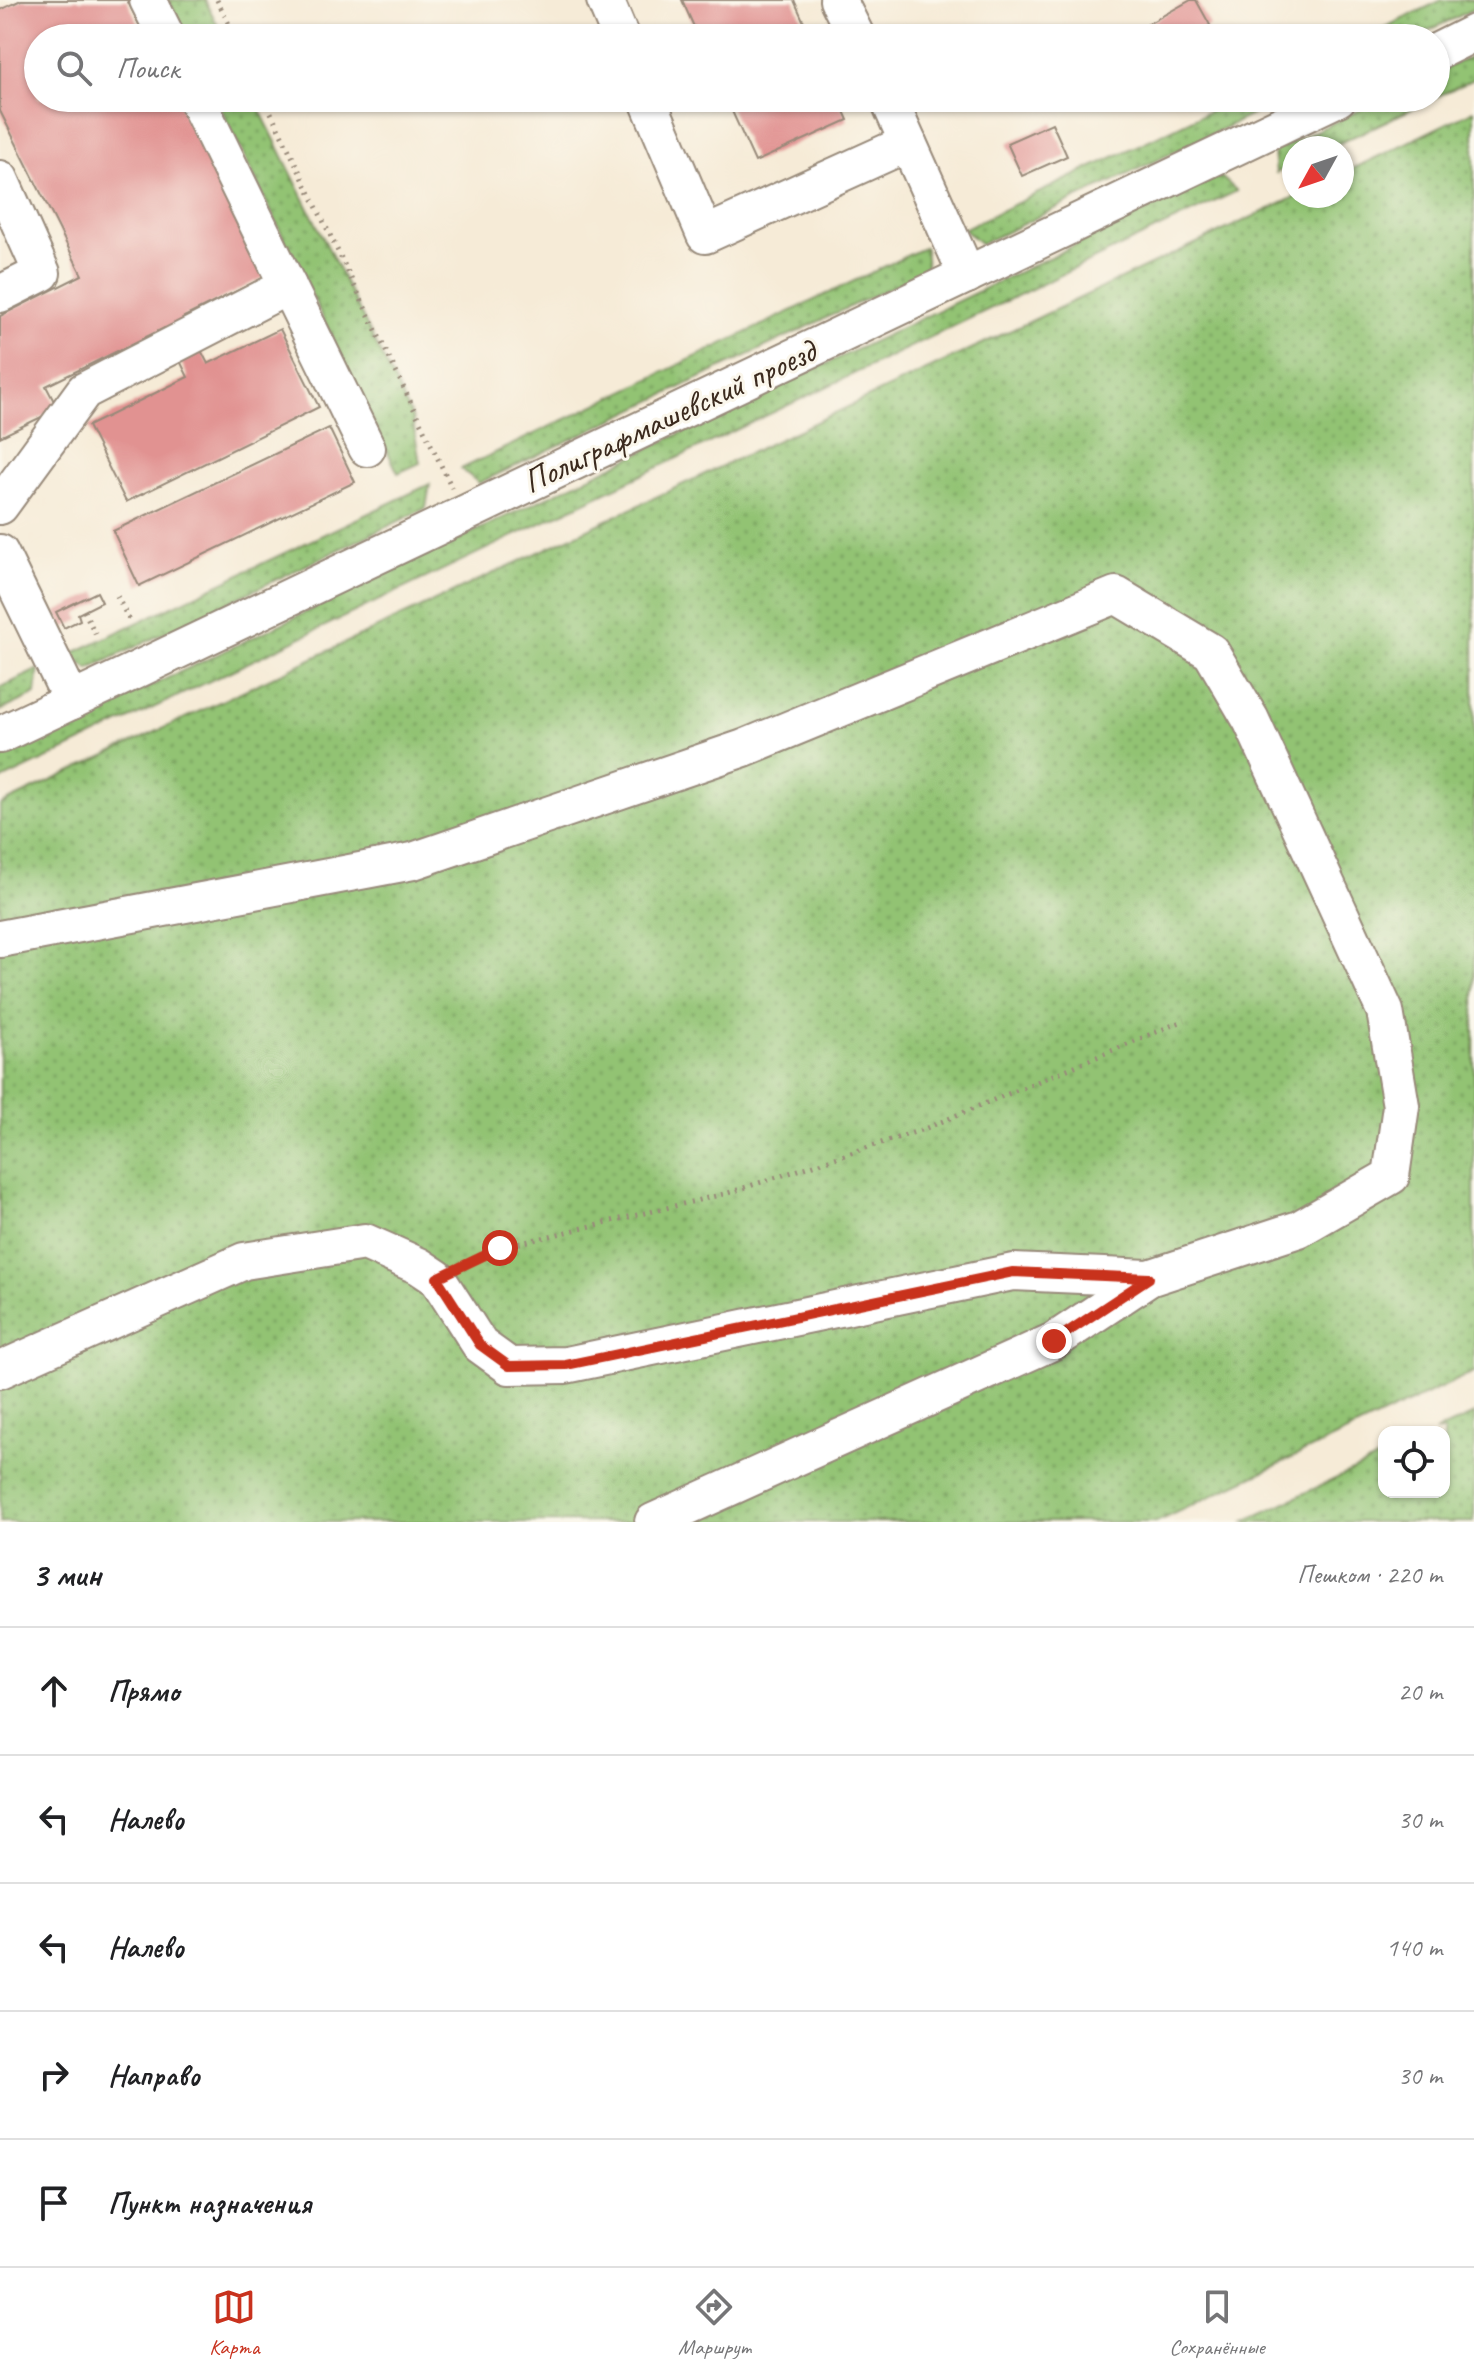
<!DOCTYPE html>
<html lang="ru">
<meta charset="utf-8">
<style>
:root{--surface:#fff;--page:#f6f6f6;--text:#202124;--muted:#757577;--line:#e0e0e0;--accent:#c8321e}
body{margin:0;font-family:Caveat,sans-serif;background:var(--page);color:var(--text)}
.controls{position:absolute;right:24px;bottom:24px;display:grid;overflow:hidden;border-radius:16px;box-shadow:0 2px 6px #0004}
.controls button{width:72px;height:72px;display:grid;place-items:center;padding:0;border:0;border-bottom:2px solid var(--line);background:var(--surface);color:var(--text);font:40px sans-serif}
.compass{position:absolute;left:1282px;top:136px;width:72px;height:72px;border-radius:50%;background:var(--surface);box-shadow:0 2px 6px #0004;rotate:230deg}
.stop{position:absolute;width:24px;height:24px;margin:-18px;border:6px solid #c8321e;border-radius:50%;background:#fff}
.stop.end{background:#c8321e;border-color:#fff;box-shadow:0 2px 8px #0008}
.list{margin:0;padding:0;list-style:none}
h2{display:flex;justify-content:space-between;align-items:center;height:104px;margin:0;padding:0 32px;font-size:34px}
h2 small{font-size:26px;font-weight:400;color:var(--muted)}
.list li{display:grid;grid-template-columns:52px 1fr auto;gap:24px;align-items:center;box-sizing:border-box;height:128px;padding:0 32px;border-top:2px solid var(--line)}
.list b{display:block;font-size:30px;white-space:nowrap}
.list em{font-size:26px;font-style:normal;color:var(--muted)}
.icon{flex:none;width:44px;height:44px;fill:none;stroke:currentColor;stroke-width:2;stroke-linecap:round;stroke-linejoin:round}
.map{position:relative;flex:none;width:1474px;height:1522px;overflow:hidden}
.search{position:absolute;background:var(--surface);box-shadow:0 2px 6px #0004;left:24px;right:24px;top:24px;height:88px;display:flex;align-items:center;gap:20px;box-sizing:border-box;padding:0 28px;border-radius:44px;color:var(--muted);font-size:30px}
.sheet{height:744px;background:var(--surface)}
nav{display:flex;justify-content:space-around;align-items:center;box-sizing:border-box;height:112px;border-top:2px solid var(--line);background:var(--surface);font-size:22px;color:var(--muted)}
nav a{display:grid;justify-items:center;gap:4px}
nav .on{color:var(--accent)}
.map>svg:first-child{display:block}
.grass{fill:url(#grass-dots);stroke:#667648;stroke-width:2}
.building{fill:#e19291}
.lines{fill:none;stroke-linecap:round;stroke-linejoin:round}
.minor-casing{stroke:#988a7a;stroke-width:40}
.path{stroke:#988a7a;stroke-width:5;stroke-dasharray:2 6;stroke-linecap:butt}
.minor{stroke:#fff;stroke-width:36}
.route{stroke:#c8321e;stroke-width:10}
.labels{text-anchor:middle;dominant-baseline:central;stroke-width:6;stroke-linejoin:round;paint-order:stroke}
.street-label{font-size:34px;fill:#3b2a1e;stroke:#fbf7ec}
</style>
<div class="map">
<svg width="1474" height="1522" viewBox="0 0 1474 1522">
<defs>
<pattern id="grass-dots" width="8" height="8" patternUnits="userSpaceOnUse" patternTransform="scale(2)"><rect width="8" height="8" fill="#92c373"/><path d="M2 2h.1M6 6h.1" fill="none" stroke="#789f5e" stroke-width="1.8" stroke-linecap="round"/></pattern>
</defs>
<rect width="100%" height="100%" fill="#fbf7ec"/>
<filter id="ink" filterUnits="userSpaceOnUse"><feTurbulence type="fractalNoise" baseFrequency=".0125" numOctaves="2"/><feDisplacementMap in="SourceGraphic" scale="16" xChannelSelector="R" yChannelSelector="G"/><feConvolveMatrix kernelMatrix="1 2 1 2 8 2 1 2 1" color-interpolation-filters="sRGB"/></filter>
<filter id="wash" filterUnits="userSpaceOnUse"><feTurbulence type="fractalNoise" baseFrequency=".006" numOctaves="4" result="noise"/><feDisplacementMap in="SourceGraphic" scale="32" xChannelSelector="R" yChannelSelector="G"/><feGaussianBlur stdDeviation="1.8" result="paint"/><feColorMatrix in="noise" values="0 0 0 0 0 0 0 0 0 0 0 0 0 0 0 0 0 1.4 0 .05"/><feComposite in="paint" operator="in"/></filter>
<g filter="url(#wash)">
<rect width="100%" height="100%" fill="#f6ebd7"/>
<g class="grass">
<path d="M169,0h36l19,38h-37z"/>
<path d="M1442,0h32v9l-61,29h-50z"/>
<path d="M1474,55v24l-38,18v-24z"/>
<path d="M216,98h38l158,319 8,46 -22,10z"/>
<path d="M1237,98h50l-306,146 -18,-15z"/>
<path d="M1385,98h50l-106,50h-35v16l-18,9 -2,-22z"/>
<path d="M1474,110v1262l-318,150h-1156v-717l1297,-609h45v-22z"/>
<path d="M1220,176l17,15 -1237,590v-23z"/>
<path d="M925,247l2,23 -448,213 -18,-14z"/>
<path d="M430,484l-4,24 -337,161 -20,-14z"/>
<path d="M39,669l-3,25 -36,17v-23z"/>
<path d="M1474,1414v108h-231l141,-66v36h60v-60h-9z"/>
</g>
<g id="blocks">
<g class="building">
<path d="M21,0h106l19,38h-108v60h138l89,179 -81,40 24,47 72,-35 39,78 -193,95 -38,-76 100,-49 -24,-49 -118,58 12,23 -58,28v-121l82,-41 -82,-164v-101z"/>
<path d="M682,0h112l17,38h-112z"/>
<path d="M1191,0h5l14,25 -23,13h-64z"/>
<path d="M726,98h112l10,22 -93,42z"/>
<path d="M1052,123l15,33 -45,20 -15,-33z"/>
<path d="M329,428l26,54 -216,104 -26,-55z"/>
<path d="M97,592l5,10 -24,12 2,6 -16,8 -8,-16z"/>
</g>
</g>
</g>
<g filter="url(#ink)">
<use href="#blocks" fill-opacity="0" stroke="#988a7a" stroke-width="2"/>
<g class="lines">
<g class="minor-casing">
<g id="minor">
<path d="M148,0l19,38"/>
<path d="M605,0l16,38"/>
<path d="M838,0l19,38"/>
<path d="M1436,52l38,-19"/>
<path d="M196,98l171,350"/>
<path d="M647,98l58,137 203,-92"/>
<path d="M888,98l79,177"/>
<path d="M0,179l42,94 -42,21"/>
<path d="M0,506l84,-115 204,-105"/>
<path d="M0,553l72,148"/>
<path d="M0,735l1338,-637"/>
<path d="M0,939l413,-78 331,-113 372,-153 95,57 40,68 134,291 16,95 -10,70 -92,53 -150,49 -95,63 -401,181"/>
<path d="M0,1370l244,-109 121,-19 54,24 18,12 43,67 29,21 57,-1 447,-93 136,6"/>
</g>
</g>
<g class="path">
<path d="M217,0l19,38"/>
<path d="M264,98l188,390"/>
<path d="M117,596l12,24"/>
<path d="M84,611l12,24"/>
<path d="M467,1264l33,-16 228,-55 196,-64 261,-109"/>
</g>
<use href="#minor" class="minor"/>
</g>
</g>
<g class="lines" filter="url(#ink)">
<path class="route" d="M500,1248l-63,30 43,67 29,21 57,-1 447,-93 136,6 -95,63"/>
</g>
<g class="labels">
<g class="street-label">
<text transform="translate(669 416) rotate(-25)">Полиграфмашевский проезд</text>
</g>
</g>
</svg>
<div class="controls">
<button><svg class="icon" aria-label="locate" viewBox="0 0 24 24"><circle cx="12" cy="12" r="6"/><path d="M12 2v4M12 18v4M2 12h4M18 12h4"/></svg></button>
</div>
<svg class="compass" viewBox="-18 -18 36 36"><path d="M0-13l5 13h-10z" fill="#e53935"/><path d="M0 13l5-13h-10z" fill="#757577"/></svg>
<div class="stop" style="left:500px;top:1248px"></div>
<div class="stop end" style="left:1054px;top:1341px"></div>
<div class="search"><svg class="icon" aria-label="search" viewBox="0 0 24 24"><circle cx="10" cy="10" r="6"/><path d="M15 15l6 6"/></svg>Поиск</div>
</div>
<section class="sheet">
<h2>3 мин<small>Пешком · 220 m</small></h2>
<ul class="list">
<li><svg class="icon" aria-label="ahead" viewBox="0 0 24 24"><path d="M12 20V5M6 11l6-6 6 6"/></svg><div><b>Прямо</b></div><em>20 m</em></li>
<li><svg class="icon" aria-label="left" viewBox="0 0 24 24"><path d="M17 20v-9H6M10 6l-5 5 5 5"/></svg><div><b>Налево</b></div><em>30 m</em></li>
<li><svg class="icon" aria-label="left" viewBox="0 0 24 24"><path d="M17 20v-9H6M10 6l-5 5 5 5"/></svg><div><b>Налево</b></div><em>140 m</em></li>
<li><svg class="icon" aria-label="right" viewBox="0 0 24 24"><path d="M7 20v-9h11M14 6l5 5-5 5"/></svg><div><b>Направо</b></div><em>30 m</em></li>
<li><svg class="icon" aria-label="arrive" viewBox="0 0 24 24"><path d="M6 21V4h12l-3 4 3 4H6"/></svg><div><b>Пункт назначения</b></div></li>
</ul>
</section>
<nav>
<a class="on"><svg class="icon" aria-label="map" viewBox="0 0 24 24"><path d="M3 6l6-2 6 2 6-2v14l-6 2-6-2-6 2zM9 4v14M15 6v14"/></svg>Карта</a>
<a><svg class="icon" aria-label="directions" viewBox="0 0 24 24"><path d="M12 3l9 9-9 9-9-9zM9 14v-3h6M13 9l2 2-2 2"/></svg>Маршрут</a>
<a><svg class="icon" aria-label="saved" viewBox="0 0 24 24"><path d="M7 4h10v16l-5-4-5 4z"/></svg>Сохранённые</a>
</nav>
